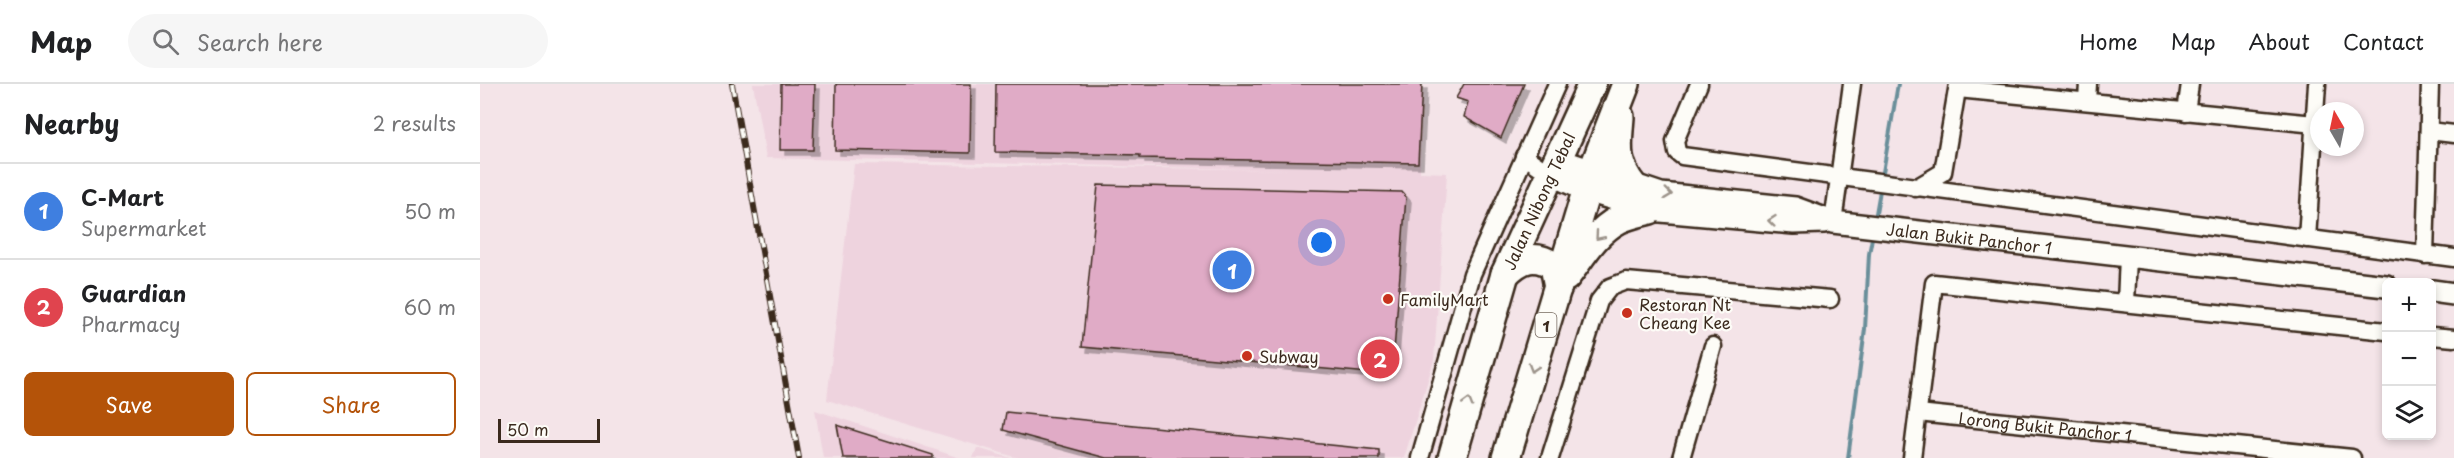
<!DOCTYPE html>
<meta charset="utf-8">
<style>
:root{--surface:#fff;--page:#f6f6f6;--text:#202124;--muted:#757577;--line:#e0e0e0;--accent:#b45309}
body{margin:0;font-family:"Playpen Sans",sans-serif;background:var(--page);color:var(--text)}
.controls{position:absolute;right:18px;bottom:18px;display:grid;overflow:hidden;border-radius:9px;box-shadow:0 3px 9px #0003}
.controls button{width:54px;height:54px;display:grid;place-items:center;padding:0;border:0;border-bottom:2px solid var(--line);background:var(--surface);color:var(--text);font:30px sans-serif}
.compass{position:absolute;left:1830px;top:18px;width:54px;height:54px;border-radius:50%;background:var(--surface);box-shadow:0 3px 9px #0003;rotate:351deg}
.scale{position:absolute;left:18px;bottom:15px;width:102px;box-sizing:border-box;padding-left:6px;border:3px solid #3b2a1e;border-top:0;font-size:16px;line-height:21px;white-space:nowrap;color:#3b2a1e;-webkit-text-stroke:4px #fdfcf7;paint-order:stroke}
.you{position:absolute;left:842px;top:159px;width:21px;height:21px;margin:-15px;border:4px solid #fff;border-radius:50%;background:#1a73e8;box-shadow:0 0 0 9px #1a73e833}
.badge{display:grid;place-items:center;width:39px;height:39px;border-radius:50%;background:var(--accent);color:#fff;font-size:20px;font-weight:700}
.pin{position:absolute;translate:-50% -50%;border:3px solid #fff;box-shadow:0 2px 6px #0006}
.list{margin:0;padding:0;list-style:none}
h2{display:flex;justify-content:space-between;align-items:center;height:78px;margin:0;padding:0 24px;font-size:26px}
h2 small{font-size:20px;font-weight:400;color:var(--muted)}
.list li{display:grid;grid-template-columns:39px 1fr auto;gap:18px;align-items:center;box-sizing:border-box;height:96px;padding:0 24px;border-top:2px solid var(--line)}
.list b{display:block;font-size:22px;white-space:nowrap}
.list p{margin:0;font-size:20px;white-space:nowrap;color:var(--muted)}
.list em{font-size:20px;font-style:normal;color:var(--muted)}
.actions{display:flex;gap:12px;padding:18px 24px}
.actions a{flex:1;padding:14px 0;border:2px solid var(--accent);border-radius:9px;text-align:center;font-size:21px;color:var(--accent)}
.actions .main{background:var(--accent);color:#fff}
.icon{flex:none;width:33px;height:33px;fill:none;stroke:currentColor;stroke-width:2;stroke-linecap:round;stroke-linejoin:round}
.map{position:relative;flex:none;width:1974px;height:374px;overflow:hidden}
header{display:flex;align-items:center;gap:36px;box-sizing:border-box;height:84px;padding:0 30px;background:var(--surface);border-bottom:2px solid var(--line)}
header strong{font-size:28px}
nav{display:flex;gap:33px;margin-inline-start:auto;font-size:21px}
.search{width:420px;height:54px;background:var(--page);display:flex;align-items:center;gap:15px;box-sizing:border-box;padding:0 21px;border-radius:33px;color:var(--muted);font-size:22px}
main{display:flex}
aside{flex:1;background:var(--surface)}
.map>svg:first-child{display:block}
.built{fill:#eed3de}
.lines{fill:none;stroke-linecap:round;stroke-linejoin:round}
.stream{stroke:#6b8f9a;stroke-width:4}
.building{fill:#e0abc6;stroke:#3b2a1e;stroke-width:1.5;filter:url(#shadow)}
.minor-casing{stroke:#3b2a1e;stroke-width:21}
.tertiary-casing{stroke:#3b2a1e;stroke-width:26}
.trunk-casing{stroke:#3b2a1e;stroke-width:32}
.minor{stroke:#fdfcf7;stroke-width:16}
.tertiary{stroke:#fdfcf7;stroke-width:21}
.trunk{stroke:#fdfcf7;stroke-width:27}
.rail-casing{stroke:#3b2a1e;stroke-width:6}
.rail{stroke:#fdfcf7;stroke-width:4;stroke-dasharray:11;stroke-linecap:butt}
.oneway{stroke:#9c938a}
.poi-dot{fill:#c8321e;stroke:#fdfcf7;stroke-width:2}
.labels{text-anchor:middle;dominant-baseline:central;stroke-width:4.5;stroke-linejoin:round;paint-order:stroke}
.shield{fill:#fdfcf7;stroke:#75695f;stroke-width:1.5}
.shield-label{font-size:15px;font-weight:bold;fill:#3b2a1e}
.street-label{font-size:16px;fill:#3b2a1e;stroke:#fdfcf7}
.poi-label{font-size:16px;fill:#3b2a1e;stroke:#fdfcf7;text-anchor:start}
</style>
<header>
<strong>Map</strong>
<div class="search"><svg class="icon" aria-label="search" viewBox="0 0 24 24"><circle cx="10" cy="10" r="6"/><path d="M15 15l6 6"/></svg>Search here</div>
<nav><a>Home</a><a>Map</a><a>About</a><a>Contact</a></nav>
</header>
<main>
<aside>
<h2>Nearby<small>2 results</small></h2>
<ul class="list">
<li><span class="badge" style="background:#3f7fe0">1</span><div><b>C-Mart</b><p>Supermarket</p></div><em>50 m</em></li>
<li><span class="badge" style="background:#e0444e">2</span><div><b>Guardian</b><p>Pharmacy</p></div><em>60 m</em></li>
</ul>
<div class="actions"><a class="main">Save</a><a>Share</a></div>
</aside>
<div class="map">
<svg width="1974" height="374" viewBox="0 0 1974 374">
<defs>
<filter id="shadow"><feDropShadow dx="5" dy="5" stdDeviation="0" flood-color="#0004"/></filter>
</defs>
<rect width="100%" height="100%" fill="#f4e4e8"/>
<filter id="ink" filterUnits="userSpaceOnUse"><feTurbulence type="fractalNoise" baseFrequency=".0167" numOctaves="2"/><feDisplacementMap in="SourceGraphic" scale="12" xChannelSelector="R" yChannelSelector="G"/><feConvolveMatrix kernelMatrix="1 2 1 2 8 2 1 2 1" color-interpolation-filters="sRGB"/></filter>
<g filter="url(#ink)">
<g class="built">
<path d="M273,0h670l-3,88 27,1 -13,187 -30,98h-386l-191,-58 27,-236 438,6 -526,-12z"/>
<path d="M335,326l145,48h-137z"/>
<path d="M497,364l34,10h-38z"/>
</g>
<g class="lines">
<g class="stream">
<path d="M1402,94l16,-94"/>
<path d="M1395,135l6,-34"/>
<path d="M1368,374l17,-129 4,-75 4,-21"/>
</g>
</g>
<g class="building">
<path d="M301,0h34l-2,66h-33z"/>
<path d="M356,0h135l-1,69 -135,-3z"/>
<path d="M516,0h426l-4,79 -278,-5v-3l-145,-3z"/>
<path d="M984,0h60l-23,54 -37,-21 4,-15 -12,-4z"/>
<path d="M618,101l304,7 4,5 -13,167 -13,10 -298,-27z"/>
<path d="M526,328l373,38v8h-273l-103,-28z"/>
<path d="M357,341l96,30v3h-90z"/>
</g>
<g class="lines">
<g class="minor-casing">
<g id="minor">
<path d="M1219,0l-24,57 2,11 5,4 772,102"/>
<path d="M1478,5l357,35"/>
<path d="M1607,16l1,-16"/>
<path d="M1706,28l4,-28"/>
<path d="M1949,47l25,3"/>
<path d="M1044,72l26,18"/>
<path d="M1436,104l27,-16 15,-88"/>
<path d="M1353,138l19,-138"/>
<path d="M1827,155l10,-155"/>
<path d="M1945,171l5,-171"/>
<path d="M1646,219l2,-47"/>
<path d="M1952,252l22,2"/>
<path id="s1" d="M1438,329l434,45"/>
<path d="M940,374l52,-184 85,-190"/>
<path d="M1070,374l49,-157 11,-14 16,-6 204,18"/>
<path d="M1201,374l32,-112"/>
<path d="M1432,374l22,-175 452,48"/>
</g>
</g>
<g class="tertiary-casing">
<g id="tertiary">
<path id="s2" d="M1077,75l104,35 134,14 38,14 553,64"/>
<path d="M1070,90l37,17 63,19 144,13 30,-1"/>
<path d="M1952,207l22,3"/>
</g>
</g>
<g class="trunk-casing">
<g id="trunk">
<path d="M1140,33c-2,28 -6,45 13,69"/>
<path d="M1025,190c16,-16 30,-21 49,-8l4,21"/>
<path d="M1086,193c15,-19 29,-45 52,-57 9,-5 21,-7 32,-10"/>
<path id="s3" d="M972,374l53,-184 87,-190"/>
<path d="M1026,374l86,-286 34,-88"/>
</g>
</g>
<use href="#minor" class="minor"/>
<use href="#tertiary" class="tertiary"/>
<use href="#trunk" class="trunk"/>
<g class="rail-casing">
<path id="rail" d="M252,0l67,374"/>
</g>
<use href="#rail" class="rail"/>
</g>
<defs><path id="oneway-chevron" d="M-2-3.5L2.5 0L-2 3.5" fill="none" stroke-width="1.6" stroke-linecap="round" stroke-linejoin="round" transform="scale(1.5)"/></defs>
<g class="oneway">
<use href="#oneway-chevron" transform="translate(1188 110) rotate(7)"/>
<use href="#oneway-chevron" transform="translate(1292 137) rotate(-174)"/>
<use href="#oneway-chevron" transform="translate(1119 152) rotate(131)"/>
<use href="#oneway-chevron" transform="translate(1053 284) rotate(107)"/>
<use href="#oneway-chevron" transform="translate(988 318) rotate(-74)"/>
</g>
</g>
<g class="poi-dot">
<circle cx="908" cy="215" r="6"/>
<circle cx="1147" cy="229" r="6"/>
<circle cx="767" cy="272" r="6"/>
</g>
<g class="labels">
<rect class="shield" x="1055.5" y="229" width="21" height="24" rx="4.5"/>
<g class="shield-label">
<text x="1066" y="241">1</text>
</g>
<g class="street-label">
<text stroke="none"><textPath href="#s3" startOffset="272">Jalan Nibong Tebal</textPath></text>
<text stroke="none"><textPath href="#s2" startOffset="422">Jalan Bukit Panchor 1</textPath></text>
<text stroke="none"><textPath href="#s1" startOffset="128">Lorong Bukit Panchor 1</textPath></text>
</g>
<g class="poi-label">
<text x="920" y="215">FamilyMart</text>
<text x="1159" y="220">Restoran Nt<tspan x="1159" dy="18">Cheang Kee</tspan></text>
<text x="779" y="272">Subway</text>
</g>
</g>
</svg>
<div class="controls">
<button>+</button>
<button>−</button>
<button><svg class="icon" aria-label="layers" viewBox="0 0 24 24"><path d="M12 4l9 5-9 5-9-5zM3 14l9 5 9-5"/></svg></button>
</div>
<svg class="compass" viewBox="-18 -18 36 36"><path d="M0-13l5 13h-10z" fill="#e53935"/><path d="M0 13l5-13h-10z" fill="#757577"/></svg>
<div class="scale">50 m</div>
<div class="you"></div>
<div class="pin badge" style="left:752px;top:186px;background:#3f7fe0">1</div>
<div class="pin badge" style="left:900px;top:275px;background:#e0444e">2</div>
</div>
</main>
